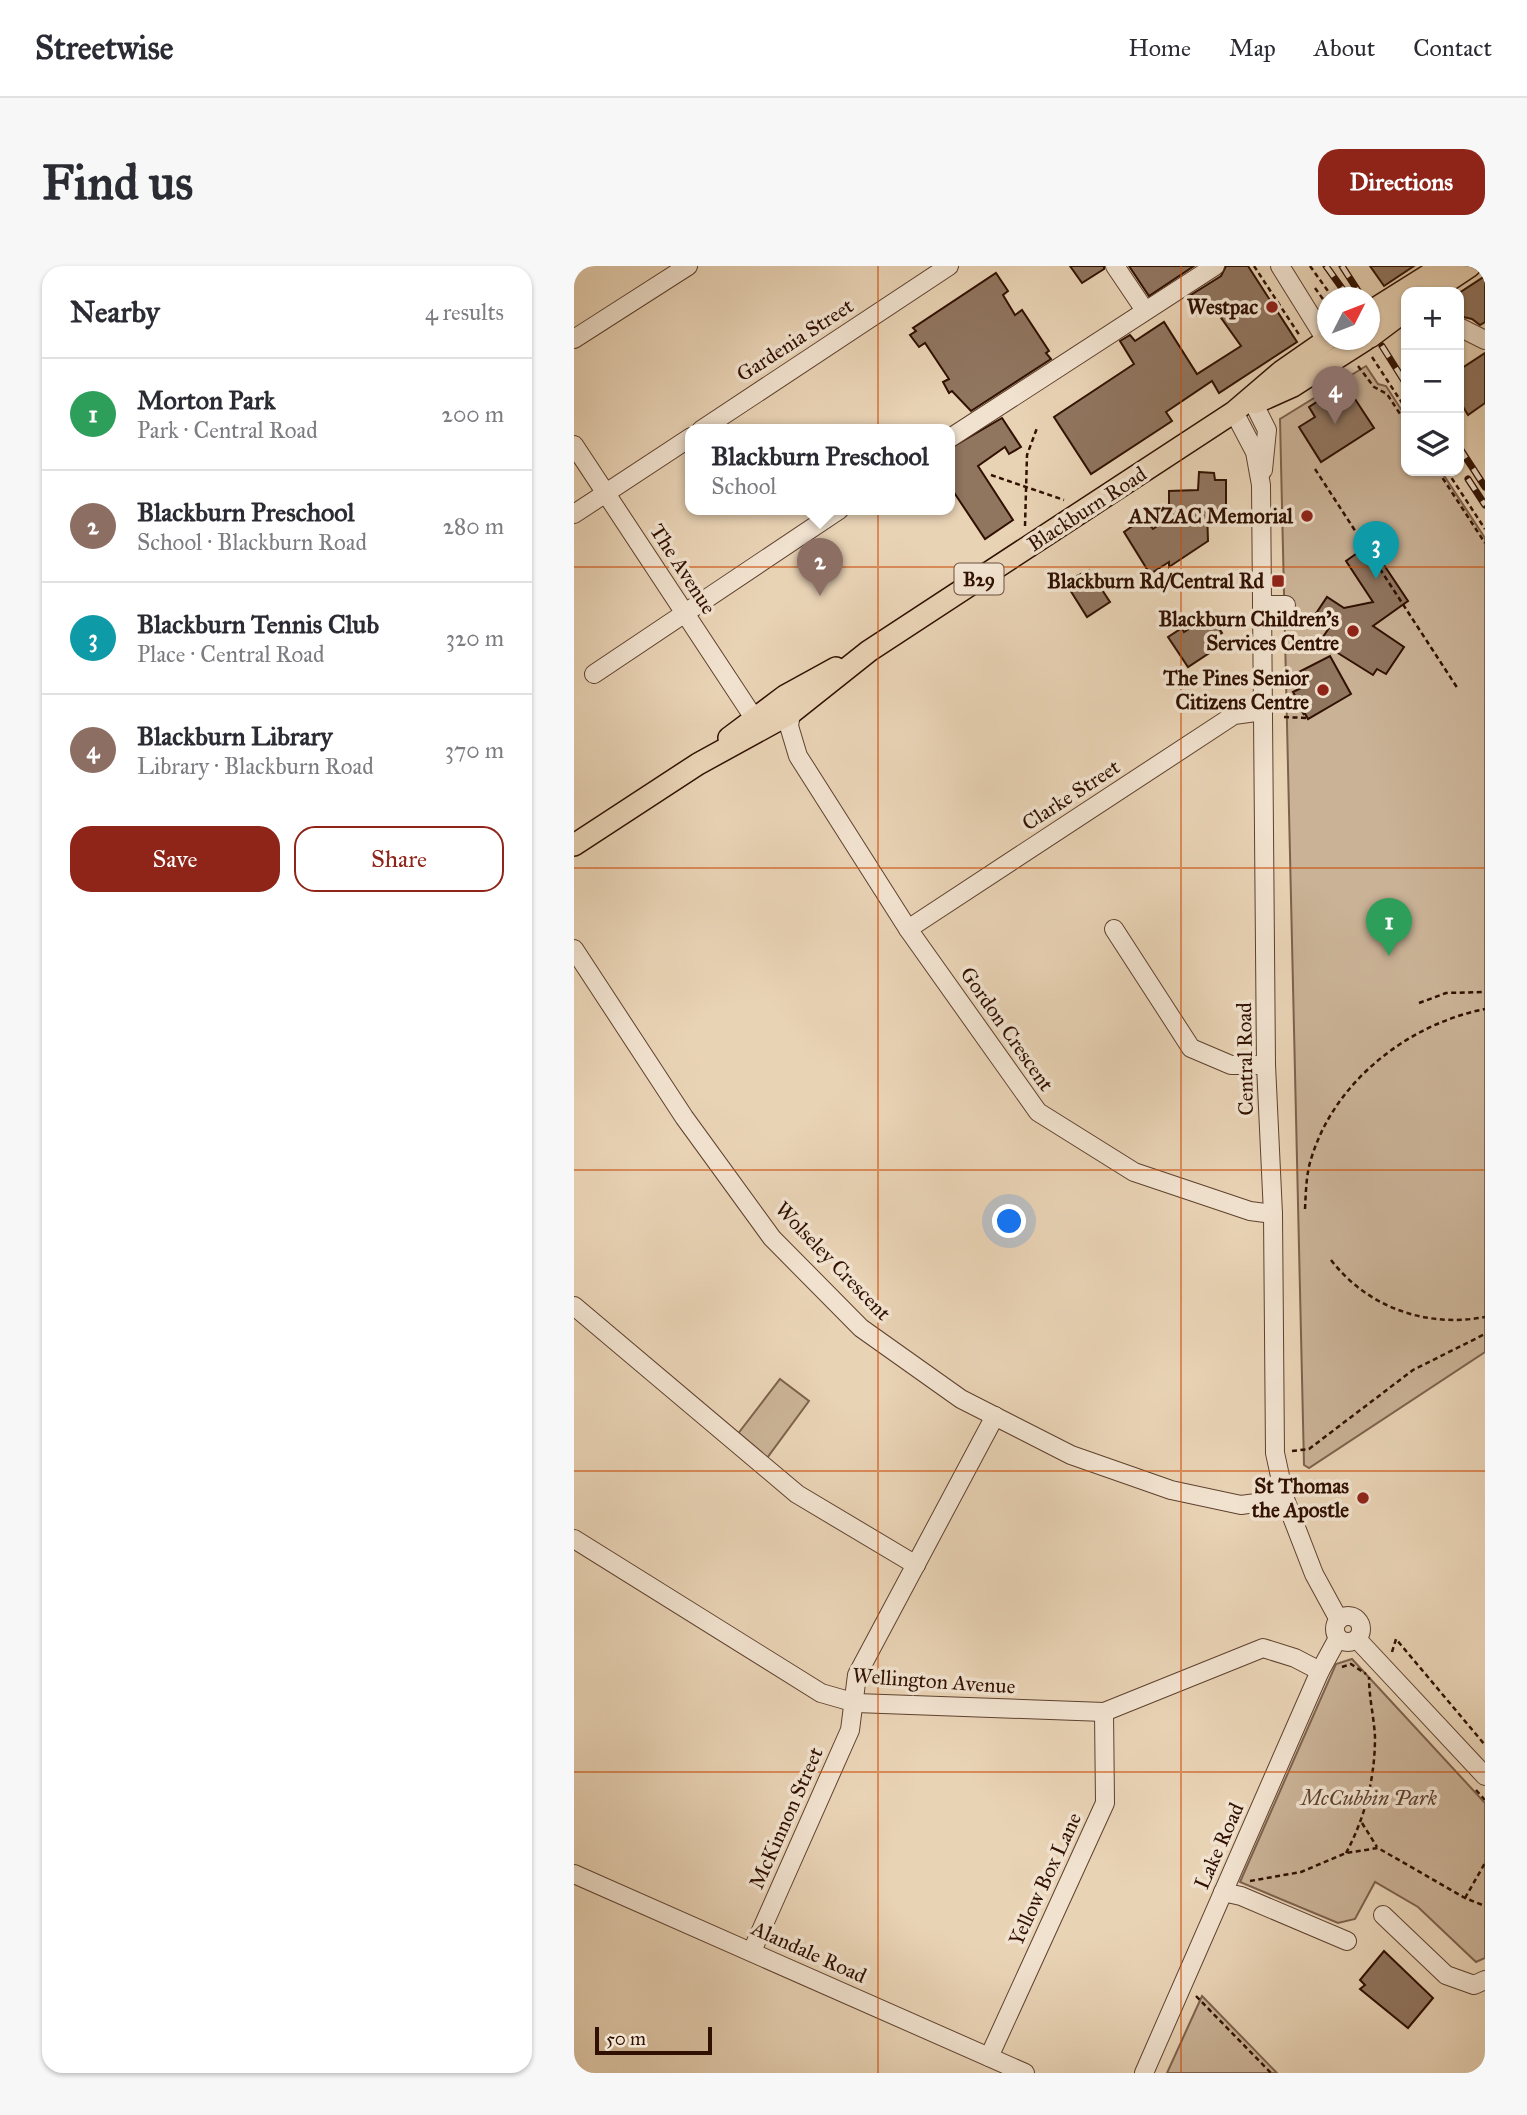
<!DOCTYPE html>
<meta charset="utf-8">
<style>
:root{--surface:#fff;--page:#f7f7f7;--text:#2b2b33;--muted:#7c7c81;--line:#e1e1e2;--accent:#8f2418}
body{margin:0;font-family:"IM FELL Great Primer",serif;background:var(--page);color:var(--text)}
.controls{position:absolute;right:21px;top:21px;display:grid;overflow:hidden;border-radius:14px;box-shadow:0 2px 5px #0004}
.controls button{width:63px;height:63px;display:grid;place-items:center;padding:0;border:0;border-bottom:2px solid var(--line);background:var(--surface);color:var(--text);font:35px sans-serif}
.compass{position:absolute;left:743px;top:21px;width:63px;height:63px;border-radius:50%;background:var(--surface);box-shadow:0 2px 5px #0004;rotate:48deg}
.scale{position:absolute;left:21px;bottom:18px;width:117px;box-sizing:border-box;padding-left:7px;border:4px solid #301001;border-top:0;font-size:19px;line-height:24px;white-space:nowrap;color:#301001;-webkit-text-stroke:5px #f1e2cf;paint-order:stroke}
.you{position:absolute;left:436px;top:956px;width:24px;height:24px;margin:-18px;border:5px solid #fff;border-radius:50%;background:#1a73e8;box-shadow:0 0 0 10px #1a73e833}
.badge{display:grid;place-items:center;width:46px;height:46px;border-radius:50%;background:var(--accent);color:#fff;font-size:23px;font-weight:700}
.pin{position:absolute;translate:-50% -58px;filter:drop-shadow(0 2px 4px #0008)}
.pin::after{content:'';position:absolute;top:37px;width:24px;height:21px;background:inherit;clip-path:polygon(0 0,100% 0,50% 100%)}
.popup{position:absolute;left:111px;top:158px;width:270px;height:91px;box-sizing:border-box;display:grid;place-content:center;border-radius:14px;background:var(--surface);filter:drop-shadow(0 2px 5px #0005);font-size:23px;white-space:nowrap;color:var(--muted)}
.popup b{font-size:26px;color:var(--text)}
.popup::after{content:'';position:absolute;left:50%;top:100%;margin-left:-14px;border:14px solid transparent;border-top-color:var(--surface)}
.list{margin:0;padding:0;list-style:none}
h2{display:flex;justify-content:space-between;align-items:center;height:91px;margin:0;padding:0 28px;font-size:30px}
h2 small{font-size:23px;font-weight:400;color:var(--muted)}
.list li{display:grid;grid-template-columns:46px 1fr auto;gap:21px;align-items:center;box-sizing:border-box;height:112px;padding:0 28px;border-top:2px solid var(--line)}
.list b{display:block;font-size:26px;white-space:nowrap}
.list p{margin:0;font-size:23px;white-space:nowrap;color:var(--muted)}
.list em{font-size:23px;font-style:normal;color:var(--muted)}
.actions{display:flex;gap:14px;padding:21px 28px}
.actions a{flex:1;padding:16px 0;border:2px solid var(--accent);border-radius:21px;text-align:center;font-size:24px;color:var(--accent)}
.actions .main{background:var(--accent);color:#fff}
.icon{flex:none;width:38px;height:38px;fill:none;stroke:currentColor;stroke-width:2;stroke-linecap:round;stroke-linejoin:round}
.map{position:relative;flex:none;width:911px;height:1807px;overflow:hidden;border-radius:21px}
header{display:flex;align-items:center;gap:42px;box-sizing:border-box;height:98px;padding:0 35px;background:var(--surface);border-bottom:2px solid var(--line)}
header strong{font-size:33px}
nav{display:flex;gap:38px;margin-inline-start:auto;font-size:24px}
.intro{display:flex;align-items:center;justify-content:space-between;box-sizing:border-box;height:168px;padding:0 42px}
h1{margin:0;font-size:49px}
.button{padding:18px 32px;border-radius:21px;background:var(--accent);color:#fff;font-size:24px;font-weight:700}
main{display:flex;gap:42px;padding:0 42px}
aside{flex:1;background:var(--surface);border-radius:21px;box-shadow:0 2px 5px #0004}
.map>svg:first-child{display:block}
.green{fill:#cab296;stroke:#7d614c;stroke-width:2}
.building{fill:#90755f;stroke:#301001;stroke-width:2}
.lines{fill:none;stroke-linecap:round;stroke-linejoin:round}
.minor-casing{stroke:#5e412e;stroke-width:20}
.major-casing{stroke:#301001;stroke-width:24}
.path{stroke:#301001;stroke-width:2.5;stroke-dasharray:5 3.5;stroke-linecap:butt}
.minor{stroke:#f1e2cf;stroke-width:18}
.major{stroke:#e9d3b5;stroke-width:21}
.rail-casing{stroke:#301001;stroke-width:7}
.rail{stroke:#f1e2cf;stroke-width:4.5;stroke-dasharray:13;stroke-linecap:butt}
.grid{fill:none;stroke:#cc4e0a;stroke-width:2;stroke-opacity:0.55}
.poi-dot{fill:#8f2418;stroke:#f1e2cf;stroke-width:2.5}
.labels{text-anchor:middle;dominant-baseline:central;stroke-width:7;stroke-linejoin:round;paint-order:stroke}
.shield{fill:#f1e2cf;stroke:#6a4f3f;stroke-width:2}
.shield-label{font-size:19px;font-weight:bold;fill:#301001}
.poi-label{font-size:21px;font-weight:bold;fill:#301001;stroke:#f1e2cf;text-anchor:end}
.street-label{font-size:21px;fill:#301001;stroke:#f1e2cf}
.park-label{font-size:21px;font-style:italic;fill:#5e412e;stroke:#f1e2cf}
</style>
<header>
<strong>Streetwise</strong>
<nav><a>Home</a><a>Map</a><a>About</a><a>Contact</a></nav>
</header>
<div class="intro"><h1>Find us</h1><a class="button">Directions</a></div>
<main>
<aside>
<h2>Nearby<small>4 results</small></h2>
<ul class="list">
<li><span class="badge" style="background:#2e9e5b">1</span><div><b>Morton Park</b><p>Park · Central Road</p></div><em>200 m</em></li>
<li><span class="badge" style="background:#8d6e63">2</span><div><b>Blackburn Preschool</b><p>School · Blackburn Road</p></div><em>280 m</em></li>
<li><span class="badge" style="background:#0f9aa8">3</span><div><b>Blackburn Tennis Club</b><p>Place · Central Road</p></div><em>320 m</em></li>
<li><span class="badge" style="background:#8d6e63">4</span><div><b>Blackburn Library</b><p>Library · Blackburn Road</p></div><em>370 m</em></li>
</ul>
<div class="actions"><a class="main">Save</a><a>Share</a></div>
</aside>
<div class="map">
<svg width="911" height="1807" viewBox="0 0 911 1807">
<rect width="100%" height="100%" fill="#e9d3b5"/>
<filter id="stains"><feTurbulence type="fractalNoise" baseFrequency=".00286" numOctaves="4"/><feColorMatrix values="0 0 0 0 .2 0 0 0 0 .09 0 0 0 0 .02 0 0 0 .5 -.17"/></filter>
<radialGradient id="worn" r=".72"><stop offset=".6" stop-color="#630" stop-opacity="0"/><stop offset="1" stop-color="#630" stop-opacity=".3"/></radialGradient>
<g class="green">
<path d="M792,100l12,18 8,2 20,31v54h35l44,67v814l-176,116 -5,-3 -24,-1046z"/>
<path d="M206,1113l29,22 -42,57 -30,-23z"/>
<path d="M778,1393l133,144v155l-9,4 -58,-55 -43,-25 -20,37 -17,4 -98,-41 96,-218z"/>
<path d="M628,1730l75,77h-110z"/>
</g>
<g class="building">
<path d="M496,0h34v3l-22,14z"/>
<path d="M555,0h65l-45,30z"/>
<path d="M652,0h22l49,76 -78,51 -7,-12 -46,31 6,9 -81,53 -37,-57 80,-53 -14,-23 10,-6 5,6 29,-19 33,52 44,-28 -27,-38 -17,7 -11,-17 35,-22z"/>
<path d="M796,0h44l-30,20z"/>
<path d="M422,7l12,18 -5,4 12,20 7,-5 27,41 -3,2 5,6 -80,52 -19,-20 -3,2 -6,-11 6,-3 -24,-36 -6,4 -9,-12 6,-4 -3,-3z"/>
<path d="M911,10v46l-5,3 -8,-6 -13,-3v-23z"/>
<path d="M911,87v50l-17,12 -9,-15v-30z"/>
<path d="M777,127l23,35 -53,34 -22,-35 16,-10 -6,-10 17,-11 6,10z"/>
<path d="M428,152l19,29 -12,7 -4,-7 -27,19 35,54 -28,19 -36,-54v-36z"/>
<path d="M625,206l15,1 1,7h11v29l-19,1 1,31 -39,26v-5l-19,12 -26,-42 20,-14 9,11 16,-11v-27l29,-1z"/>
<path d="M796,278l38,57 -35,25 31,21 -18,27 -9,-5 -4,6 -48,-30 3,-5 -5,-3 8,-12 -16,-10 12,-18 17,11 29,-6 -27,-41z"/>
<path d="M515,304l21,32 -23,15 -22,-35z"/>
<path d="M632,352l4,7 5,-3 7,11 -5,3 6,8 -35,23 -20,-30 14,-9 2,4z"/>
<path d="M756,390l21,38 -43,25 -15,-27 8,-4 -8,-13z"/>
<path d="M810,1685l49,47 -25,30 -48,-39 5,-4 -5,-5z"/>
</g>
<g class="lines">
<g class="minor-casing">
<g id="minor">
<path d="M541,0l29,43"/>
<path d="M706,0l46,74"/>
<path d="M885,61l26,13"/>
<path d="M0,73l114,-73"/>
<path d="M680,138l13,26 -4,40"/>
<path d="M660,146l21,40 6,33 5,580 7,149 2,239 10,46 29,75 25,46"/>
<path d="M127,164l248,-164"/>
<path d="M376,172l265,-172"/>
<path d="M0,179l180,273"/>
<path d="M0,248l117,-77"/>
<path d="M688,339h24"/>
<path d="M20,408l245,-164"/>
<path d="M217,447l-2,13 9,30 110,173 130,183 96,60 116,39 23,3"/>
<path d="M334,663l326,-214 29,-4"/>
<path d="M540,663l77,119 40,17h35"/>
<path d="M0,683l110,168 88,121 89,90 100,71 110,56 100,35 70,15 44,-6"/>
<path d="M0,1040l223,188 119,71"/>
<path d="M0,1273l247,154 35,10 248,9 159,-64 32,10 25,13"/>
<circle cx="774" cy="1363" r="13"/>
<path d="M783,1373l128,137"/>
<path d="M0,1608l451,199"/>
<path d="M649,1626l18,4 106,45"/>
<path d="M809,1649l63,60 28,10 11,-5"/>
<path d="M178,1685l98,-221 7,-55 138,-259"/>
<path d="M415,1791l116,-254 -1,-91"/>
<path d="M570,1807l176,-402 18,-33"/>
</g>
</g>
<g class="major-casing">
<g id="major">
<path d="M857,26l39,-26"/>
<path d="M796,46l73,-46"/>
<path d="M796,71l36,-27"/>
<path d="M681,137l38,-17 72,-46"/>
<path d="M155,472l56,-42 51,-28"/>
<path d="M0,579l124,-81 93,-51 78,-62 365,-239 48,-41 46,-32"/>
</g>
</g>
<g class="path">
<path d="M680,0l46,70"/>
<path d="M736,0l23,32"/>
<path d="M741,22l13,18"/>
<path d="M798,91l34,52"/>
<path d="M784,100l16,21 13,7 19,29"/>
<path d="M741,203l143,220"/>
<path d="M864,205l47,72"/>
<path d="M873,205l38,58"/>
<path d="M417,209l73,25"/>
<path d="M451,260l2,-71 10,-27"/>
<path d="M710,451l22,1 -13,-24"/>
<path d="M845,737l27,-10 39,-1"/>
<path d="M731,943c1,-18 1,-36 7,-53 24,-76 97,-132 173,-147"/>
<path d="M757,994c37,48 96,68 154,57"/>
<path d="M718,1185l17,-2 104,-79 72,-36"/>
<path d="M818,1386l4,-13 89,106"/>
<path d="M768,1401l9,-3 15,10"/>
<path d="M902,1524l9,10"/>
<path d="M788,1557l15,24"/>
<path d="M772,1587c19,-35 29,-75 29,-116 -1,-20 -6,-39 -6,-60"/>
<path d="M676,1615l51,-9 45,-19 32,-5 87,50 20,8"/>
<path d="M891,1632l20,-35"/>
<path d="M622,1730l75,77"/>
</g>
<use href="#minor" class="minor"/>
<use href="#major" class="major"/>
<g class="rail-casing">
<g id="rail">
<path d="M752,0l23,32"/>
<path d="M768,0l20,31"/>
<path d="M808,80l24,38"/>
<path d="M885,181l26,40"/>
<path d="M894,213l17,26"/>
</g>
</g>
<use href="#rail" class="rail"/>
</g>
<path class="grid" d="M304,0v1807M607,0v1807M0,301h911M0,602h911M0,904h911M0,1205h911M0,1506h911"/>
<g class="poi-dot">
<circle cx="698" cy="41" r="7"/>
<circle cx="733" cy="250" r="7"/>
<rect x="697" y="308" width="14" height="14" rx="3.5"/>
<circle cx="779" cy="365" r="7"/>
<circle cx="749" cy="424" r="7"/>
<circle cx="789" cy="1232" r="7"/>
</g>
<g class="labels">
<rect class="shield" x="380.5" y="297.5" width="49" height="31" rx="5"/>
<g class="shield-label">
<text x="405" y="313">B29</text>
</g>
<g class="poi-label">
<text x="684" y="41">Westpac</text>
<text x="719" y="250">ANZAC Memorial</text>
<text x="690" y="315">Blackburn Rd/Central Rd</text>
<text x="765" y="353">Blackburn Children's<tspan x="765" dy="24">Services Centre</tspan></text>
<text x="735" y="412">The Pines Senior<tspan x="735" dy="24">Citizens Centre</tspan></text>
<text x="775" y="1220">St Thomas<tspan x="775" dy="24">the Apostle</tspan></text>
</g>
<g class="street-label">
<text transform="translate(221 74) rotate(-33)">Gardenia Street</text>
<text transform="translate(513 243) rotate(-33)">Blackburn Road</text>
<text transform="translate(109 303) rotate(57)">The Avenue</text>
<text transform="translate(497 529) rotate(-33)">Clarke Street</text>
<text transform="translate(433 763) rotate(55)">Gordon Crescent</text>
<text transform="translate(671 793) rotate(-91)">Central Road</text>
<text transform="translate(259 995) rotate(46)">Wolseley Crescent</text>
<text transform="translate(360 1415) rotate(4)">Wellington Avenue</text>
<text transform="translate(212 1552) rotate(-66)">McKinnon Street</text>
<text transform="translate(645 1580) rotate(-66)">Lake Road</text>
<text transform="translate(471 1613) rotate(-65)">Yellow Box Lane</text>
<text transform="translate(235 1686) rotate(24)">Alandale Road</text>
</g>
<g class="park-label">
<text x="795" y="1532">McCubbin Park</text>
</g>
</g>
<rect width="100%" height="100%" filter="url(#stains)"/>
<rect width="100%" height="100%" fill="url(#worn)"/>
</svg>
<div class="controls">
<button>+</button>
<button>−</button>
<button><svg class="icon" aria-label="layers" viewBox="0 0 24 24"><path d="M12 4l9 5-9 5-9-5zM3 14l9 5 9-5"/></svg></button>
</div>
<svg class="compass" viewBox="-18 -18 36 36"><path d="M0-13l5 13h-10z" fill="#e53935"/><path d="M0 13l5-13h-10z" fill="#7c7c81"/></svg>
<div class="scale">50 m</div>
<div class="you"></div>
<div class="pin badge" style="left:815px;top:690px;background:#2e9e5b">1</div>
<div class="pin badge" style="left:246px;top:330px;background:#8d6e63">2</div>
<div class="popup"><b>Blackburn Preschool</b>School</div>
<div class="pin badge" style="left:802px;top:313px;background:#0f9aa8">3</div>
<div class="pin badge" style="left:761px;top:158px;background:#8d6e63">4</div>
</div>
</main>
